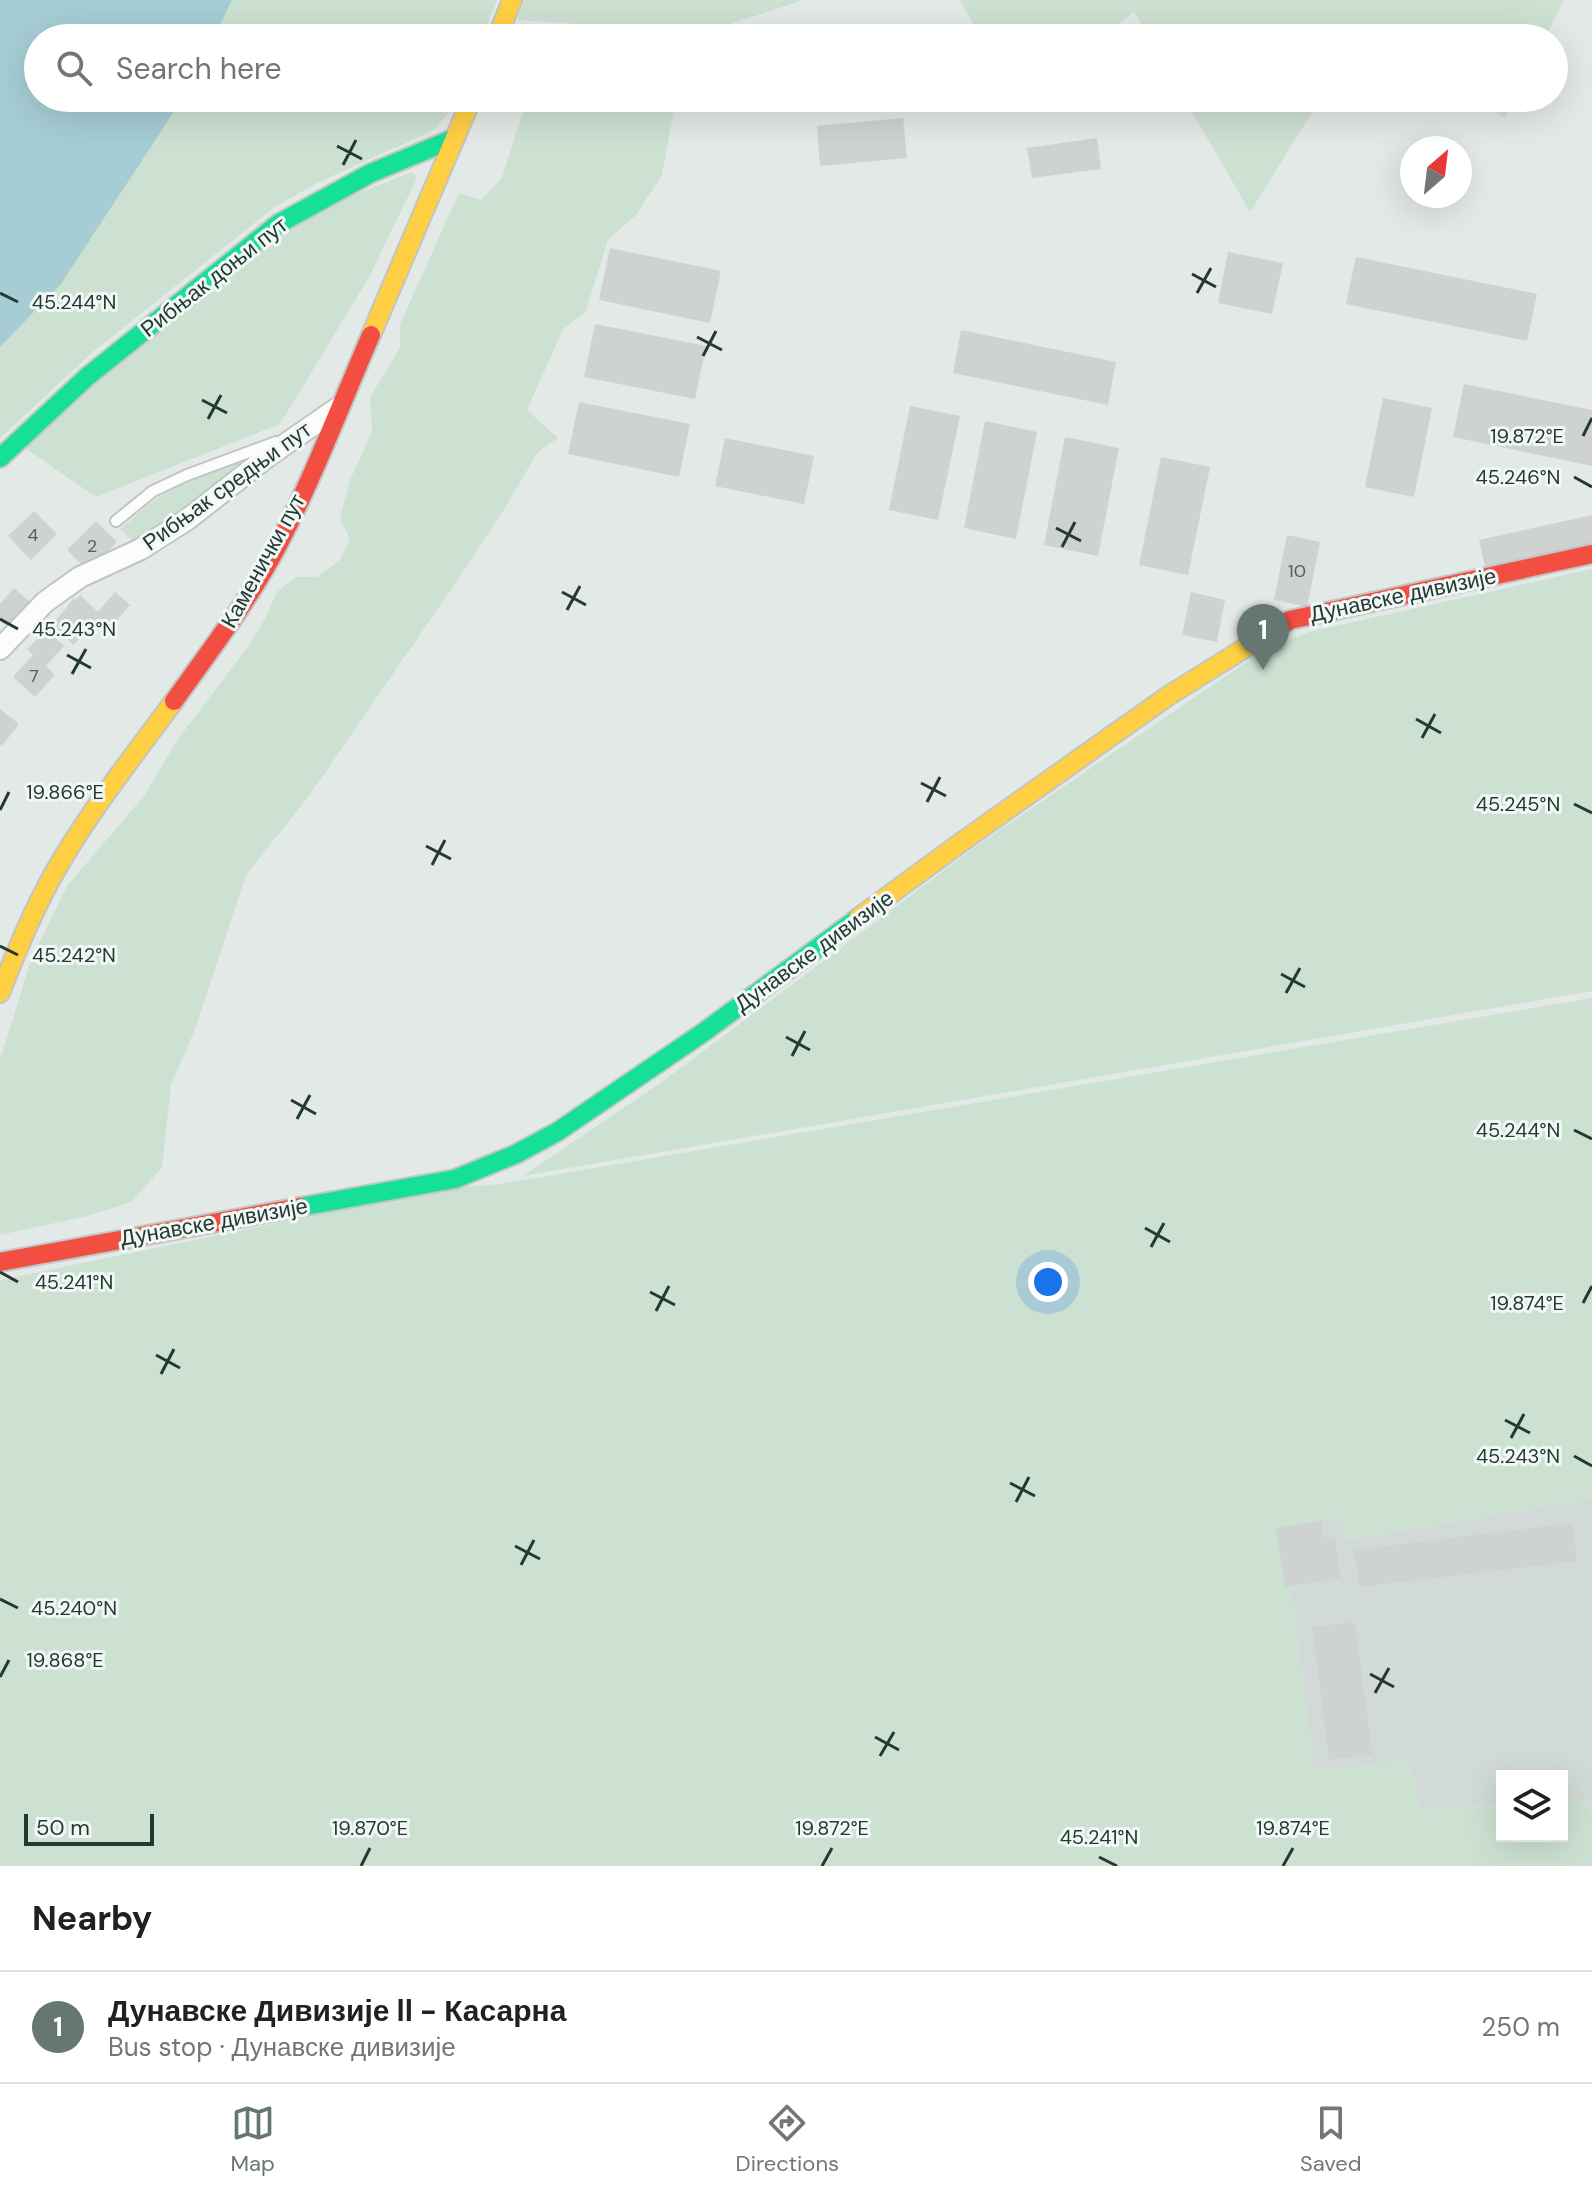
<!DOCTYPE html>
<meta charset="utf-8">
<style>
:root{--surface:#fff;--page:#f6f6f6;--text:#202124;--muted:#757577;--line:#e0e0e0;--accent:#667772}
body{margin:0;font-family:"DM Sans",sans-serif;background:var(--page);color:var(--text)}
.controls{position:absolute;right:24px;bottom:24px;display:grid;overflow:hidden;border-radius:0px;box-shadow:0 8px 32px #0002}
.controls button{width:72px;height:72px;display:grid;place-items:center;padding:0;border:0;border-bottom:2px solid var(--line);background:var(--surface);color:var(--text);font:40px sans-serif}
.compass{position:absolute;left:1400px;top:136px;width:72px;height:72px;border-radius:50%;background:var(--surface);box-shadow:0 8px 32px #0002;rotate:28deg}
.scale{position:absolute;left:24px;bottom:20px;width:130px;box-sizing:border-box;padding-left:8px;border:4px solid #233a34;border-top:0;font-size:22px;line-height:28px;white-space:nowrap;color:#233a34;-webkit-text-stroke:6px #f1f7f4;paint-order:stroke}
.you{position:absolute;left:1048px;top:1282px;width:28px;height:28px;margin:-20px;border:6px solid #fff;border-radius:50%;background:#1a73e8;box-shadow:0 0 0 12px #1a73e833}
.badge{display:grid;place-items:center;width:52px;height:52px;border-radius:50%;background:var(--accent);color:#fff;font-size:26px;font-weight:700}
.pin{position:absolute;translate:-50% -66px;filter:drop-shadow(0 2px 4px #0008)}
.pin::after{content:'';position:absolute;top:42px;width:28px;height:24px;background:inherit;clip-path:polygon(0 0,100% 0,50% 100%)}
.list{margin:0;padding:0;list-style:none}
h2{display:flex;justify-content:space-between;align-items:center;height:104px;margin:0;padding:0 32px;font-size:34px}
h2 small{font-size:26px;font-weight:400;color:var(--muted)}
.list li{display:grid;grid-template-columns:52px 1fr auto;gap:24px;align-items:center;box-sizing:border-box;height:112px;padding:0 32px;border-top:2px solid var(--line)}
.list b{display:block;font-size:30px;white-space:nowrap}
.list p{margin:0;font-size:26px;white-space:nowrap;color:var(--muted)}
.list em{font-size:26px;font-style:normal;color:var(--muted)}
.icon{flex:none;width:44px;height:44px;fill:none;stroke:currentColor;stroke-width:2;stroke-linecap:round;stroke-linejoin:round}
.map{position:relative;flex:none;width:1592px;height:1866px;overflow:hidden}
.search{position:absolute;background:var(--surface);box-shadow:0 8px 32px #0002;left:24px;right:24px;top:24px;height:88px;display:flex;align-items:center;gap:20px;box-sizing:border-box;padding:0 28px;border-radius:44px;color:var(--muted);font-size:30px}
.sheet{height:216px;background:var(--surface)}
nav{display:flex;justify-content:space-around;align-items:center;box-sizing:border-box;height:112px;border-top:2px solid var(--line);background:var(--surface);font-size:22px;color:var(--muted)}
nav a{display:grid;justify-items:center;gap:4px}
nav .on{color:var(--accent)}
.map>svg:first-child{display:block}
.built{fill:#d1dad6}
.green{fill:#cde1d3}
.water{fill:#a6cdd4}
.building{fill:#ced2d1}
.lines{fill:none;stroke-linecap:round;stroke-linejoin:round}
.lane-casing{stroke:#c0c5c3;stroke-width:14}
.street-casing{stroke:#c0c5c3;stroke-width:24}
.fast-casing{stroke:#c0c6c4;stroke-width:22}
.slow-casing{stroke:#c0c6c4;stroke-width:22}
.jam-casing{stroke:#c0c6c4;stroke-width:22}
.lane{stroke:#fbfcfb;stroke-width:10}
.street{stroke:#fbfcfb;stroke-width:20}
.fast{stroke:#16e098;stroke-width:18}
.slow{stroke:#ffcf43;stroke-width:18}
.jam{stroke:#f24e42;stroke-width:18}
.ticks{fill:none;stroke:#233a34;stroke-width:3}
.labels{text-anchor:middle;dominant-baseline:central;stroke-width:6;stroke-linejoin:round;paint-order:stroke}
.number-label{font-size:18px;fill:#4e605b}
.street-label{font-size:22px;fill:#233a34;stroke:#f1f7f4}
.ticks-label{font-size:20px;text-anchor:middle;fill:#233a34;stroke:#f1f7f4;stroke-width:6;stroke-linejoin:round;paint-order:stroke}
</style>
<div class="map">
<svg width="1592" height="1866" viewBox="0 0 1592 1866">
<rect width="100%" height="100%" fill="#e3e9e6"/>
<path class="built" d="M1592,1498v302l-30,1v-25h-60v29l-82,4 -11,-48 -95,9 -32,-244 60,-9 4,23z"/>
<g class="green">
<path d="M232,0h265l-16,38h-267z"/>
<path d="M519,0h285l-99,32 -187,-12z"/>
<path d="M960,0h604l-19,38h-159l-19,-13 -9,13h-208l-16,-26 -33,26h-120z"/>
<path d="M183,98h273l-5,12 -17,20 -119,54 -43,25 -178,142 -94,87v-91l61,-63z"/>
<path d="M527,98h149l-14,77 -27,41 -27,24 -23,73 -22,16 -36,81 31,28 -20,14 -35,59 -49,74 -145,211 -63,79 -50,152 -25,58 -9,83 -31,34 -44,14 -87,19v-175l31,-100 36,-74 77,-90 34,-57 71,-94 17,-28 11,-25 19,-15h21l22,-16 11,-22 -10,-21 10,-38 22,-48 -2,-35 30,-49v-24l59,-131 22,7 21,-22z"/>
<path d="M1184,98h137l-71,114z"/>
<path d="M1475,98h40l-10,20z"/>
<path d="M412,172l5,6 -49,101 -88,145 -184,73 -78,-54 273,-215 47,-27z"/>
<path d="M262,455l-126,89 -16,-15c12,-9 23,-21 35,-29 31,-22 72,-33 107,-45z"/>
<path d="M1592,569v422l-1069,185 143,-97 309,-232 280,-191 54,-24z"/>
<path d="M1592,998v500l-246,42 -4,-23 -60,10 32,243 95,-9 11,48 82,-4v31h60v-35l30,-1v66h-1592v-586l447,-92 53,-4z"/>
</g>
<path class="water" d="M0,0h232l-18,38h-176v60h145l-122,186 -61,63z"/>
<g class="building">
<path d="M903,118l4,40 -87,8 -3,-40z"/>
<path d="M1097,138l4,31 -69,9 -5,-30z"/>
<path d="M610,248l111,23 -11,52 -111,-23z"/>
<path d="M1228,252l55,11 -11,51 -54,-11z"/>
<path d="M1356,257l181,37 -10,47 -181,-37z"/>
<path d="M595,324l111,22 -11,53 -111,-22z"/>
<path d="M961,330l155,32 -8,43 -155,-32z"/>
<path d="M1464,384l128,26v56l-139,-29z"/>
<path d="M1383,398l49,10 -18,89 -49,-10z"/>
<path d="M579,402l111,22 -11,53 -111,-23z"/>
<path d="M910,406l50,10 -22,104 -49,-10z"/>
<path d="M985,421l52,11 -21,107 -52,-11z"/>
<path d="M1065,437l54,11 -21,108 -54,-11z"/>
<path d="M725,438l89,18 -10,48 -89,-18z"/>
<path d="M1161,457l49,10 -22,108 -49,-10z"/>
<path d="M34,511l23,23 -26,26 -23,-24z"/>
<path d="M1592,515v33l-106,24 -7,-32z"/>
<path d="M96,521l21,21 -29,29 -21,-21z"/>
<path d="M1287,535l33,7 -13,65 -33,-7z"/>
<path d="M14,588l18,16 -22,25 -10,-9v-16z"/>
<path d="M115,592l15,13 -18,20 -3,-2 -7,7 -3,-3 -5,6 -6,-5 -14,17 -22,-20 22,-27 2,2 4,-5 18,17z"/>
<path d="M1191,592l34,8 -8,42 -35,-7z"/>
<path d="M46,629l18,17 -18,20 9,9 -20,22 -22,-20 20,-22 -6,-5z"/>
<path d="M0,709l19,15 -17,22 -2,-2z"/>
<path d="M1321,1521l3,17 11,-1 6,41 -56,9 -9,-59z"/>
<path d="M1572,1523l5,38 -218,26 -5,-37z"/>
<path d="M1355,1622l17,132 -43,6 -17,-133z"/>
</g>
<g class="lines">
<g class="lane-casing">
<path id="lane" d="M116,521l37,-30 34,-16 89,-33"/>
</g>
<g class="street-casing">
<path id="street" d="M0,649l45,-47 35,-25 61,-28 47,-30 79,-62 72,-50"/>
</g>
<g class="fast-casing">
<g id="fast">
<path d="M0,458l88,-82 190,-152 93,-51 84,-35"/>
<path d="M300,1207l155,-28 61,-25 41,-22 147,-100 154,-114"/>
</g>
</g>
<g class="slow-casing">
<g id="slow">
<path d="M497,38l15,-38"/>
<path d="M371,335l101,-237"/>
<path d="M858,918l105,-77 205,-145 101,-63"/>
<path d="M0,993c18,-45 35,-88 60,-130 33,-56 75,-109 114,-162"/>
</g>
</g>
<g class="jam-casing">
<g id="jam">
<path d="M1269,633l21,-13 302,-66"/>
<path d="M174,701c37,-52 76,-102 105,-158 35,-67 62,-139 92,-208"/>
<path d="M0,1262l300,-55"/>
</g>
</g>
<use href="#lane" class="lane"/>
<use href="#street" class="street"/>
<use href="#fast" class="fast"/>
<use href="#slow" class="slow"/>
<use href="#jam" class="jam"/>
</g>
<path class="ticks" d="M337,146l25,13M343,165l13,-25M1192,274l24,13M0,293l18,9M1197,293l14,-25M697,337l25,13M703,356l13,-25M202,400l25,13M208,419l13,-24M1583,436l9,-18M1574,477l18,10M1056,528l25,13M1062,547l13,-25M562,592l24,13M567,610l13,-24M0,619l18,10M67,655l24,13M72,674l14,-25M1416,719l25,14M1422,738l13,-24M921,783l25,13M927,802l13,-25M1574,804l18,9M0,810l9,-18M426,846l25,13M432,865l13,-25M0,946l18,9M1281,974l24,13M1286,993l14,-25M786,1037l24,13M792,1056l13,-25M291,1100l25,14M297,1119l13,-24M1574,1130l18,9M1145,1228l25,14M1151,1247l13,-24M0,1272l18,10M650,1292l25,13M1583,1303l9,-17M656,1311l13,-25M156,1355l24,13M161,1374l13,-25M1505,1420l25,13M1511,1438l13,-24M1574,1456l18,10M1010,1483l25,13M1016,1502l13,-25M515,1546l25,13M521,1565l13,-25M0,1599l18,9M1370,1674l24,13M0,1677l9,-17M1375,1693l14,-25M875,1737l24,13M880,1756l14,-24M1099,1857l18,9M361,1866l9,-18M822,1866l10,-18M1283,1866l10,-18"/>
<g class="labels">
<g class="number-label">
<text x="33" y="535">4</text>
<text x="92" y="546">2</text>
<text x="1297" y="571">10</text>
<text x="34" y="676">7</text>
</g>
<g class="street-label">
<text transform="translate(214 277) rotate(-38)">Рибњак доњи пут</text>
<text transform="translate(227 486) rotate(-36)">Рибњак средњи пут</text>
<text transform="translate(263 561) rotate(-61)">Каменички пут</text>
<text transform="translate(1403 595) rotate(-12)">Дунавске дивизије</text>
<text transform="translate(814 951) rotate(-36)">Дунавске дивизије</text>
<text transform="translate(214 1222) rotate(-10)">Дунавске дивизије</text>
</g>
</g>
<g class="ticks-label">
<text x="74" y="309">45.244°N</text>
<text x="1527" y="443">19.872°E</text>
<text x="1518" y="484">45.246°N</text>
<text x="74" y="636">45.243°N</text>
<text x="65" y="799">19.866°E</text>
<text x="1518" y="811">45.245°N</text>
<text x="74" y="962">45.242°N</text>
<text x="1518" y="1137">45.244°N</text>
<text x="74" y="1289">45.241°N</text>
<text x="1527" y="1310">19.874°E</text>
<text x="1518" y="1463">45.243°N</text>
<text x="74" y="1615">45.240°N</text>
<text x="65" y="1667">19.868°E</text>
<text x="370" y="1835">19.870°E</text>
<text x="832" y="1835">19.872°E</text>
<text x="1293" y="1835">19.874°E</text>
<text x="1099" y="1844">45.241°N</text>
</g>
</svg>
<div class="controls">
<button><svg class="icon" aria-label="layers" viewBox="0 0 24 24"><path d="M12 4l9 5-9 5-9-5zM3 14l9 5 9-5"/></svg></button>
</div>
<svg class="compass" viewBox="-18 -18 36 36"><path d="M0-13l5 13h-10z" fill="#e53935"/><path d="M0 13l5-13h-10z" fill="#757577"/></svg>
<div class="scale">50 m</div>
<div class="you"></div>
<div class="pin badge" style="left:1263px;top:670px">1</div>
<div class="search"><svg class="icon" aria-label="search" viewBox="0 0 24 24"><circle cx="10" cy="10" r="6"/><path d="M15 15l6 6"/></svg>Search here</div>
</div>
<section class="sheet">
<h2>Nearby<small></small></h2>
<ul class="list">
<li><span class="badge">1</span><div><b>Дунавске Дивизије II - Касарна</b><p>Bus stop · Дунавске дивизије</p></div><em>250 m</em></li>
</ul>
</section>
<nav>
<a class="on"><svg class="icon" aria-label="map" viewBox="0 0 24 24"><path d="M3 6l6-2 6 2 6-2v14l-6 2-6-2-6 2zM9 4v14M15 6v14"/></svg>Map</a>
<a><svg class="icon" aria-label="directions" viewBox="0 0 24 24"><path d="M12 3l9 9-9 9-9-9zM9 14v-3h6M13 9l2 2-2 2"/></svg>Directions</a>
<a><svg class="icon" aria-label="saved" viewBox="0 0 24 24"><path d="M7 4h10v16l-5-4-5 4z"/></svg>Saved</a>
</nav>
